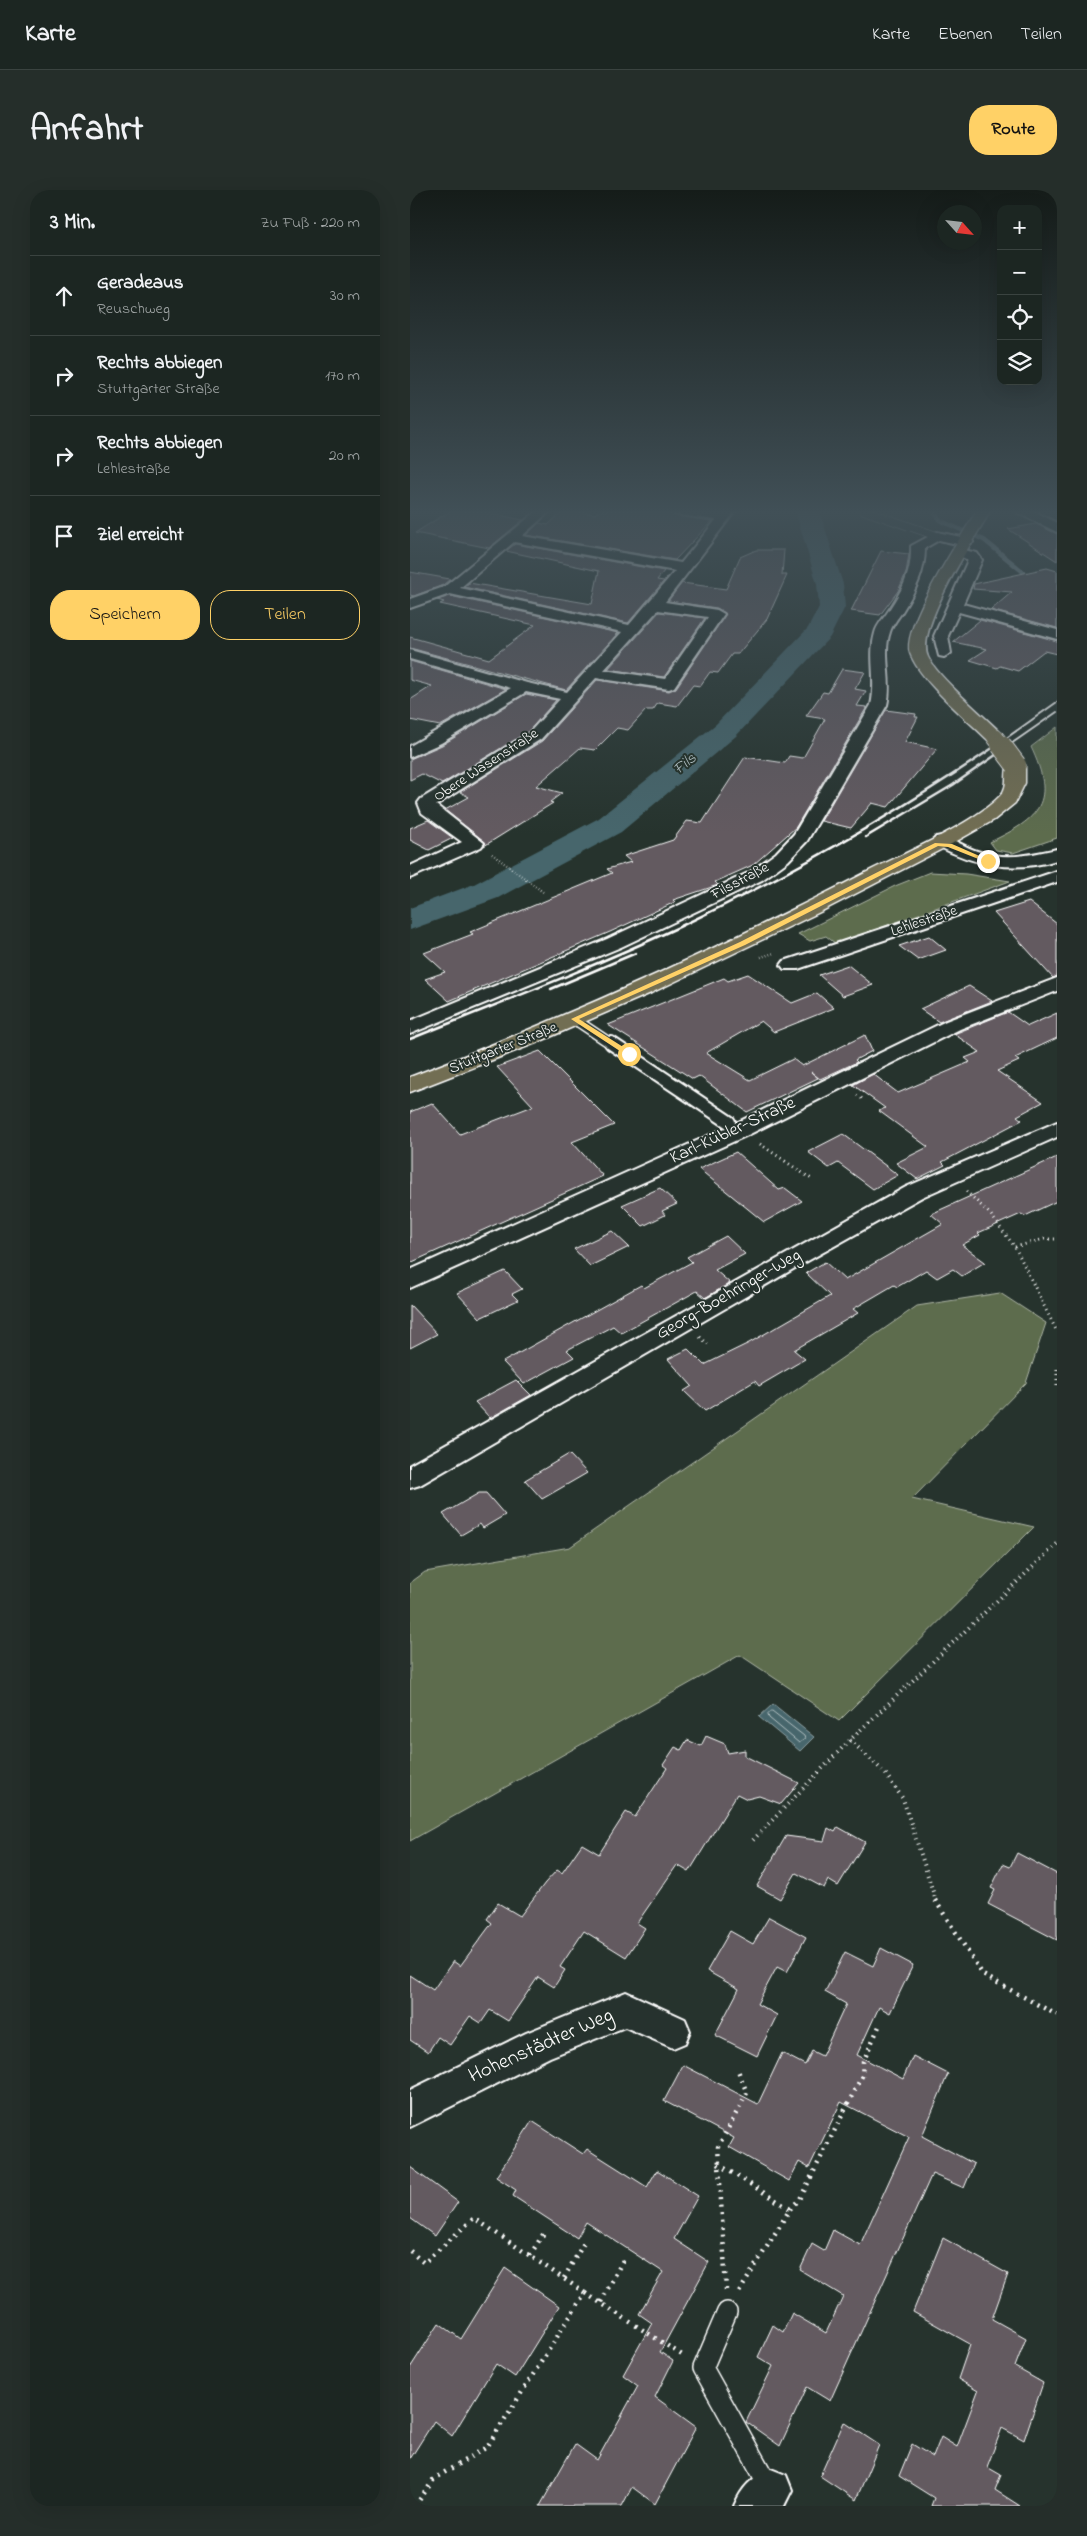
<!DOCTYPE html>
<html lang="de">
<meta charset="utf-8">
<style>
:root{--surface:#1c2622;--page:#252e2a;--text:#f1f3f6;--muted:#a0a5a5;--line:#3a4340;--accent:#ffd166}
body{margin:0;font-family:"Indie Flower",sans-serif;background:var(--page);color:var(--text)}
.controls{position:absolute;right:15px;top:15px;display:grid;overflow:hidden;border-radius:10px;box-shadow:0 5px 20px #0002}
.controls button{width:45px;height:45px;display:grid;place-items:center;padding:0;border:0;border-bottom:1px solid var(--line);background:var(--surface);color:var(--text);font:25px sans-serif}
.compass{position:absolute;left:527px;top:15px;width:45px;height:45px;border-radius:50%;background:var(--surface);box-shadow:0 5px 20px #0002;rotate:117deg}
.stop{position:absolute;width:15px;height:15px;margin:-11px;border:4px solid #ffd166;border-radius:50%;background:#fff}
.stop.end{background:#ffd166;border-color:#fff;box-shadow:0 1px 5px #0008}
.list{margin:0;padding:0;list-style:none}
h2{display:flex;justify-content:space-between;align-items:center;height:65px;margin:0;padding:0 20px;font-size:21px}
h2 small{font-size:16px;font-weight:400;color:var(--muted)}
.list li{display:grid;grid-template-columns:32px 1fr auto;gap:15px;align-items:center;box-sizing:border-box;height:80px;padding:0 20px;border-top:1px solid var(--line)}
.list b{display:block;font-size:19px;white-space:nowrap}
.list p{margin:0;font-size:16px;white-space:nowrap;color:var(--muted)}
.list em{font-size:16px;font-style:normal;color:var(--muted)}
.actions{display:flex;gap:10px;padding:15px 20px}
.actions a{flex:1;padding:11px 0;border:1px solid var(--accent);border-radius:20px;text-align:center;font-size:18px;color:var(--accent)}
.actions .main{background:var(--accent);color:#111}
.icon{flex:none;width:28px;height:28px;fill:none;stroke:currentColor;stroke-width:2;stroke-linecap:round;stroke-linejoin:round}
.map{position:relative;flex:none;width:647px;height:2316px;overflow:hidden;border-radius:20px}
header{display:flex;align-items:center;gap:30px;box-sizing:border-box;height:70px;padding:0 25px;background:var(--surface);border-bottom:1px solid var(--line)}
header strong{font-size:24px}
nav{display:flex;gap:28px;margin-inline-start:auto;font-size:18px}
.intro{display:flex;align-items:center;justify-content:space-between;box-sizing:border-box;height:120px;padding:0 30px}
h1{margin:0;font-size:35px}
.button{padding:12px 22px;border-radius:20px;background:var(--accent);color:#111;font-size:18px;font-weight:700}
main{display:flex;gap:30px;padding:0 30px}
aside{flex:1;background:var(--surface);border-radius:20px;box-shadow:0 5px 20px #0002}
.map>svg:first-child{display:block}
.green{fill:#5d6c4e;stroke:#aeb6a6}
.water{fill:#46666c;stroke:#90a3a7}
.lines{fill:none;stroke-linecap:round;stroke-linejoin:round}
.shore{stroke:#b5c2c4;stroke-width:1}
.stream{stroke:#90a3a7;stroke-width:4.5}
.river{fill:#46666c;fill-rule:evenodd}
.building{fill:#635a61;stroke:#fff}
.service-far3-casing{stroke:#fff;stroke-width:9}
.service-far2-casing{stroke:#fff;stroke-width:12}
.service-far1-casing{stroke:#fff;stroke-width:16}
.service-casing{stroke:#fff;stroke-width:22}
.minor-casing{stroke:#fff;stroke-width:4}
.primary-casing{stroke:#fff;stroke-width:3}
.path-far4{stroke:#fff;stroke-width:2;stroke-dasharray:0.5 2;stroke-linecap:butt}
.path-far3{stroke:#fff;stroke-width:2.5;stroke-dasharray:0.5 2.5;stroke-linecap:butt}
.path-far2{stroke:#fff;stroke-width:3;stroke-dasharray:1 4;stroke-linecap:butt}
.path-far1{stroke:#fff;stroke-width:4;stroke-dasharray:1 4.5;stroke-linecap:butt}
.path{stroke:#fff;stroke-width:4.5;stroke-dasharray:2 5.5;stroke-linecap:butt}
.service-far3{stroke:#26332d;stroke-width:8}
.service-far2{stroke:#26332d;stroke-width:9}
.service-far1{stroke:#26332d;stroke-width:12}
.service{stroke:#26332d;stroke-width:19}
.minor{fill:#26332d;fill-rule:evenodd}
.primary{fill:#726e52;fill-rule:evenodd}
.rail-far1{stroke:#fff;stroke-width:2}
.rail{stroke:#fff;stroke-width:2.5}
.primary-bridge-far1-casing{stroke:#fff;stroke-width:18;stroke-linecap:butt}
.primary-bridge-casing{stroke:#fff;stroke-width:22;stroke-linecap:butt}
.primary-bridge-far1{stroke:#726e52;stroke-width:16}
.primary-bridge{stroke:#726e52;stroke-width:20}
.route{fill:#ffd166}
.labels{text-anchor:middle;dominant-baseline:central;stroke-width:4;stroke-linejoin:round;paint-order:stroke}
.far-street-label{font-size:15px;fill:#fff;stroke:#26332d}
.far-water-label{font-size:16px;font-style:italic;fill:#acbabd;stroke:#26332d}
.street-label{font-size:18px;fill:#fff;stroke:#26332d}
.near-street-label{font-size:21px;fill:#fff;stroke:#26332d}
</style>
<header>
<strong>Karte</strong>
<nav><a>Karte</a><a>Ebenen</a><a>Teilen</a></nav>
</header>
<div class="intro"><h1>Anfahrt</h1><a class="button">Route</a></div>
<main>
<aside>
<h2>3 Min.<small>Zu Fuß · 220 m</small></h2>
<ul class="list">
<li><svg class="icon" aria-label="ahead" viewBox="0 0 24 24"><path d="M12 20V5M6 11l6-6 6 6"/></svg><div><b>Geradeaus</b><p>Reuschweg</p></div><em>30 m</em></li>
<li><svg class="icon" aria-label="right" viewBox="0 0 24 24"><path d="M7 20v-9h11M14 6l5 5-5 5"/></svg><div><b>Rechts abbiegen</b><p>Stuttgarter Straße</p></div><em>170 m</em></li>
<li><svg class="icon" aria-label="right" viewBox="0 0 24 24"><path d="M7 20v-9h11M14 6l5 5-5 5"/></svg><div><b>Rechts abbiegen</b><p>Lehlestraße</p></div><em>20 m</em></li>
<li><svg class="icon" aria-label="arrive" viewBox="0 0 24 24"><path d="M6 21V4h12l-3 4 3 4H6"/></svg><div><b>Ziel erreicht</b></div></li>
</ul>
<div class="actions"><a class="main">Speichern</a><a>Teilen</a></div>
</aside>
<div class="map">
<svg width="647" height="2316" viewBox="0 0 647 2316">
<rect width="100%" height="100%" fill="#26332d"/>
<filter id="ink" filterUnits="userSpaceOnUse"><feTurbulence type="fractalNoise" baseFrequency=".02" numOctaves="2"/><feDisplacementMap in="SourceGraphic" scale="10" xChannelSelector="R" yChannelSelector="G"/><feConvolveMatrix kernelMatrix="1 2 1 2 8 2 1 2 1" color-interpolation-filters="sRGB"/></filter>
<g filter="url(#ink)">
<g class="green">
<path d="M647,537v111l-44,15 -17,-3 -6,-8c50,-24 67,-40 41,-95z"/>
<path d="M520,682l36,2 44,7 -174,63 -10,-8 -16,5 -12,-7 97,-48z"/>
<path d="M590,1103l46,30 -20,60 -114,116 122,28 -195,194 -99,-66 -330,186v-258l15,-11 145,-25 347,-241z"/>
</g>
<path class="water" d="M363,1514l41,33 -14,14 -41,-34z"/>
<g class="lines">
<path class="shore" d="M362,1521l32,25 1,3 -6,4 -30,-25 -1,-3z"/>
<path class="stream" d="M523,320l8,11 43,19 48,39"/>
<path class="river" d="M385,320h24l24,74 2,23 -15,30 -94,99 -115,96 -123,66 -88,32v-22l64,-24 125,-66 117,-94 92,-96 11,-21 -2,-23z"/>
</g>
<g class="building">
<path d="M41,320h24l48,10 -34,28 -74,-15z"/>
<path d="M154,320l31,4 6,-4h66l8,6 37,5 -37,39 -149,-25 13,-12 9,2z"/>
<path d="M626,334l21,10v27l-49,-32z"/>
<path d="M105,354l149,27 -7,9 7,1 -36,42 -164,-36 5,-4 123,21 7,-33 -93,-20z"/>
<path d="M346,360h28l-2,25h5l-20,44 -29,35h-6l-14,19 -8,-1 -10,14 -7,-1 -16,21 -19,-3 -5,7h-7l-18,20 -11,-2 -22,22 -15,-2 -44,38 26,7 -12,9 3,1 -69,43 1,-4 -40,-32 24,-13 -9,-5 82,-51 55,-61 72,11 7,-3 50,-74 -9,-6 -49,-7 14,-18 44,6 14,-32z"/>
<path d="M471,361l28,3 -3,19 -8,18 -18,24 -29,-4z"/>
<path d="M637,378l10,3v57l-66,-18 21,-18 -39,-3 1,-5z"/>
<path d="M0,382l40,7 -7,6 -29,11 -4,-1z"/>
<path d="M40,406l168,37 -52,57 -156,-42v-11l79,22 46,-34 -95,-21 4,-2 -7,-2z"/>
<path d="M249,422l46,6 -41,59 -56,-8z"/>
<path d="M570,430l77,21v13l-13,-3 -26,20 -18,-5 -3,2 -27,-8 17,-11 -34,-7z"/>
<path d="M0,471l96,28 -66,37 -30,-6v-20l22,-14 -22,-6z"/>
<path d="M432,479l23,3 -10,17 11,2 -9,15 10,1 -71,120 -43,38 -38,17 3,3 -45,15 2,2 -65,30 -161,69 -24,-22 20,-7 -21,-19 49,-19 -3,-2 142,-59 -5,-4 24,-7 -7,-6 49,-16 14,-19 15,2 43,-66 40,6 4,-7 14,2 22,-39 -19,-3 17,-24 5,1z"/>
<path d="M116,504l30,6 -28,32 -86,52 -20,-10 -12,6v-21l32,-14z"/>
<path d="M476,520l30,4 -1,3h3l-13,25 32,7 -49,58 -16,-4 -21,25 -30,-7z"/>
<path d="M18,630l25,18 -24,12 -19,-10v-12z"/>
<path d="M619,712l28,22v52l-4,2 -59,-65z"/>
<path d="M519,746l17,14 -28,10 -19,-14z"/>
<path d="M438,775l25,20 -30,11 -24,-21z"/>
<path d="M338,784l44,29 25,-10 17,15 -60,24 -13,-11 -55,32 44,27 43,-21 9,7 63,-31 7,16 -17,9 2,2 -37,17 -9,-7 7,6 -71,34 -48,-36 -6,3 -85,-54 116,-47 4,3z"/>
<path d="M559,796l23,15 -53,21 -19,-13z"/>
<path d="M598,822l20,14 29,-13v25l-42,20 4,3 -22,10 46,31 -26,14 5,4 -80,42 3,3 -28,14 -21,-16 32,-16 -49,-36 6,-3 -32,-23 20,-11 25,19 72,-31 -5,-4 15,-6 -26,-18z"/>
<path d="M130,861l74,74 -42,17 31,34 -193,87v-151l22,-9 28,31 73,-28 -36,-39z"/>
<path d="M433,944l55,41 -25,14 -35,-26 -9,5 -21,-16z"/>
<path d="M326,962l43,38 6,-2 17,13 -38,21 -65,-53z"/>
<path d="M647,967v44l-32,15 -4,-2 -43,19 2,2 -18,10 23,17 -23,14 -9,-7 -16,9 -11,-8 -29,17 -3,-2 -41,24 5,4 -64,37 11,9 -46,27 -4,-5 -50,30 -21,-20 8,-5 -24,-27 20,-10 16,16 45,-22 81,-47 -24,-23 19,-11 20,18 98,-56 -12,-10z"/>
<path d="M250,998l17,16 -15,7 3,4 -22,11 -21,-21z"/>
<path d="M202,1041l17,16 -39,19 -16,-17z"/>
<path d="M316,1046l19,18 -30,16 15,13 -25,15 -8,-7 -76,42 -8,-7 -46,24 7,7 -50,27 -21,-22 138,-77 3,3 48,-26 -5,-5z"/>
<path d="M95,1081l17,18 -10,5 6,6 -38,18 -23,-25z"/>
<path d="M0,1115l27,29 -27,14z"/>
<path d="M106,1190l15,15 -41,23 -15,-16z"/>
<path d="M159,1264l18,19 -45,26 -17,-19z"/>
<path d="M69,1303h7l19,22 -22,13 -3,-4 -19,11 -18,-21z"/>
<path d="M296,1546l19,8 3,9 17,-3v6l54,27 -18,21 -22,-8 -12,3 -10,-5 -48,78 -12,-7 -40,58 8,5 -19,29 -42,-26 -24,36 5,3 -11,17 -16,-10 -30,44 -18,-11 -9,13 -11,-7 -20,29 -12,-8 -10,15 -18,-12v-65l23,15 20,-29 7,5 32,-43 -5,-4 11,-16 22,13 25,-33 12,-13 5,3 20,-29 17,10 27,-42 9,5 32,-49 -4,-3 12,-18 6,3 6,-10 14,6z"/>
<path d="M428,1637l27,15 -27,44 -10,-6 -4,8 -28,-15 -16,26 -23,-13 29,-50 38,5 4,-13 7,4z"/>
<path d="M607,1663l40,21v66l-69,-36 7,-14 -4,-2 12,-24 7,3z"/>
<path d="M359,1727l37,20 -19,35 -10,-5 -20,37 20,11 -20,41 -42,-21 24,-46 -32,-18 23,-40 23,13z"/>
<path d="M471,1758l32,17 -23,48 -11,-6 -22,48 46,24 10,-23 35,18 -26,62 52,28 -10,24 -32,-14 -102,227 -23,-14 -27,59 -34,-24 27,-56 -15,-9 15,-32 10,7 9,-19 34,20 17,-37 -43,-26 12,-26 12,7 9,-21 27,15 49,-108 -68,-35 -32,66 -10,-6 -10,19 -60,-34 5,-9 -70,-37 19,-36 75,39 24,-51 23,12 7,-14 10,5 24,-52 -21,-12 20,-40 28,14z"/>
<path d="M122,1931l51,33 4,-5 60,38 10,-17 41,26 -24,43 35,23 -49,90 13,9 -18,36 41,30 -41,77 -23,-17 -10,19h-82l35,-62 22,16 41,-74 -15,-11 29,-52 -13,-9 24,-42 -77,-50 -9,16 -64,-42 3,-6 -20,-13z"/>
<path d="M0,1977l48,35 -23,34 -25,-18z"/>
<path d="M533,2048l65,36 -16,45 34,19 -11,29 28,16 -19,57 -22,-12 -15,39 14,8 -6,15 25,16h-89l3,-8 -35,-22 13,-32 21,13 8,-20 16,10 21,-56 -20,-12 12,-35 -57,-32z"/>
<path d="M95,2078l54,38 -44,71 -19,-13 -44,72 -18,-15 -24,38v-91l29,-45 22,16z"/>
<path d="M434,2232l35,23 -23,55 -36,-24z"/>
</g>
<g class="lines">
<g class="service-far3-casing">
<path id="service-far3" d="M453,320l74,26"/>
</g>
<g class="service-far2-casing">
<path id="service-far2" d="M164,829l39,26"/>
</g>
<g class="service-far1-casing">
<path id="service-far1" d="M201,853l118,79"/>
</g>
<g class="service-casing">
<path id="service" d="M317,2122l-24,56 67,120"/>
</g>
<g class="minor-casing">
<g id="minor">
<path d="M128,320h13l-29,26 159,27 35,-43 -41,-6 -6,-4h30l22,3 3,-3h12l-71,92 52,8 7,4 -50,73 -5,2 -73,-11 -55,61 -105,66 48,38 -3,4 -71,31v-12l52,-24 -40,-29 -4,-10 3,-4 108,-66 31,-34 -34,-7 -85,51 -31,14v-11l101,-58 -101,-29v-9l117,33 40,9 55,-60 -172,-38 -40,14v-9l34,-12zM104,352l161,29 -46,54 -169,-37zM248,420l50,7 -43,62 -61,-9z"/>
<path d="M607,320h15l25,13v9l-39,-19z"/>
<path d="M527,342l34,7 2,3 -7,4 -27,-6 -14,8c0,25 -10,43 -23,64 -4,6 -10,13 -12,20 -8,23 3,49 -3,73l-80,136 -19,20 -26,19 -141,67 -211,87v-13l197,-82 143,-67 26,-19 18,-19 77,-129c6,-24 -3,-49 4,-72 2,-8 8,-14 12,-20 15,-22 25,-40 24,-67z"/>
<path d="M550,359l17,4 5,7 -19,44 94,26v9l-98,-27 -11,24 3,17 -7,4 -5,-1 -5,-20 34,-76 -15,-7z"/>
<path d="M532,646c12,3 23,11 35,15 28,10 52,4 80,-2v11c-44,13 -81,6 -121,-15l-3,-4 3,-4z"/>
<path d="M647,681v11l-259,87h-14l-3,-4 3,-4z"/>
<path d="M647,788v13l-97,38 -212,106 -338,153v-18l322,-145 214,-104z"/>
<path d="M647,932v15l-135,60 -127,71 -375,217 -10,3v-23l496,-278z"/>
<path d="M216,1802l59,27 5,12 -5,12 -12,5 -48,-21 -75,30 -140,70v-37l116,-57z"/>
<path d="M361,2279l15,6 6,15 -8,16h-50c8,-19 18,-29 37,-37z"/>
</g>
</g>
<g class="primary-casing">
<g id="primary">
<path d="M567,320h14c-16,28 -76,118 -63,147 9,20 55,58 73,76l3,4 -3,4h-12c-22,-22 -69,-60 -79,-88 -9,-26 52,-117 67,-143z"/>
<path d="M606,570l6,1 3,4v18l-10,20 -21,17 -46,26 -126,65 -171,82 -115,50 -126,49v-15c157,-60 310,-129 459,-206 36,-18 104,-47 131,-75 11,-11 2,-25 10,-35z"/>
</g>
</g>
<path class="path-far4" d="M21,333l22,-13"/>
<g class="path-far3">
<path d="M82,664l51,38"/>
<path d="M351,767l13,-4"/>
</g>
<g class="path-far2">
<path d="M447,905l7,5"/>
<path d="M350,954l53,36"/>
<path d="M556,1001l25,24 24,32 42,85"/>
<path d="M605,1057l29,-8h13"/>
<path d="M290,1147l8,7"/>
<path d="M647,1179v17"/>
</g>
<g class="path-far1">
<path d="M440,1550l35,33 18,26 33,102"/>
<path d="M343,1650l97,-100 207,-196"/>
</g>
<g class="path">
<path d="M525,1710l48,75 74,40"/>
<path d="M308,1974l72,45 -52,85"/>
<path d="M380,2019l10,-10 62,-123 1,-14 18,-40"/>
<path d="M0,2061l14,12 50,-45 111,75 -98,154 -52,31 -20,28"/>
<path d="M120,2065l14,-22"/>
<path d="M154,2088l21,-37"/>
<path d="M316,2100l-8,-143 29,-54 -10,-25"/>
<path d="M175,2103l100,64"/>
<path d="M191,2112l22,-42"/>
</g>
<use href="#service-far3" class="service-far3"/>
<use href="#service-far2" class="service-far2"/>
<use href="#service-far1" class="service-far1"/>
<use href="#service" class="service"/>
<use href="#minor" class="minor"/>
<use href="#primary" class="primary"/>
<g class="rail-far1">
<path d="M585,556l62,-44"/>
<path d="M598,556l49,-34"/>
</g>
<g class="rail">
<path d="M456,647l87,-52 57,-40"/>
<path d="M141,799l85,-36"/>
<path d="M0,849c90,-36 181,-71 269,-112 110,-52 217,-113 318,-182"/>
</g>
<g class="primary-bridge-far1-casing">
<path id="primary-bridge-far1" d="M585,547l7,9"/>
</g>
<g class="primary-bridge-casing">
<path id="primary-bridge" d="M591,555l15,20"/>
</g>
<use href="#primary-bridge-far1" class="primary-bridge-far1"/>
<use href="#primary-bridge" class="primary-bridge"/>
</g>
</g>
<linearGradient id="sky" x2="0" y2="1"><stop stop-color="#151c19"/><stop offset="0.5" stop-color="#415057"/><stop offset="1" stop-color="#415057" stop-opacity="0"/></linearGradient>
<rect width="647" height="644" fill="url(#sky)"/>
<path class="route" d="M525,653l17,1 39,17 -5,1 -38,-15 -10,-1 -193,99 -166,74 52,33v3h-5l-55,-36 169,-77z"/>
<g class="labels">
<g class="far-street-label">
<text transform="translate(76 575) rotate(-33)">Obere Wasenstraße</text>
<text transform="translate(330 691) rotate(-28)">Filsstraße</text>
<text transform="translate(514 731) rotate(-19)">Lehlestraße</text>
<text transform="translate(93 858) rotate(-22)">Stuttgarter Straße</text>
</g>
<g class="far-water-label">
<text transform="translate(275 574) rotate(-39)">Fils</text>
</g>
<g class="street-label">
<text transform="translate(323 941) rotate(-25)">Karl-Kübler-Straße</text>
<text transform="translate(319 1105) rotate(-30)">Georg-Boehringer-Weg</text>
</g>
<g class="near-street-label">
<text transform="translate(131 1856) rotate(-24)">Hohenstädter Weg</text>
</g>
</g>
</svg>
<div class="controls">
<button>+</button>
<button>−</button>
<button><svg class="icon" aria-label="locate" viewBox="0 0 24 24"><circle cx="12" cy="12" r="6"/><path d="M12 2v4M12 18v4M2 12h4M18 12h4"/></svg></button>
<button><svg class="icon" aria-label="layers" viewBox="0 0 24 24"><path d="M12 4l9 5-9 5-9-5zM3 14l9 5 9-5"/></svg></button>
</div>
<svg class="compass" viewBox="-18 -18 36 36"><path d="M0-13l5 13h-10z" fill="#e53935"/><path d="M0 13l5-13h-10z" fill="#a0a5a5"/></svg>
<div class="stop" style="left:219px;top:864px"></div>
<div class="stop end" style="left:578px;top:671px"></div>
</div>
</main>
